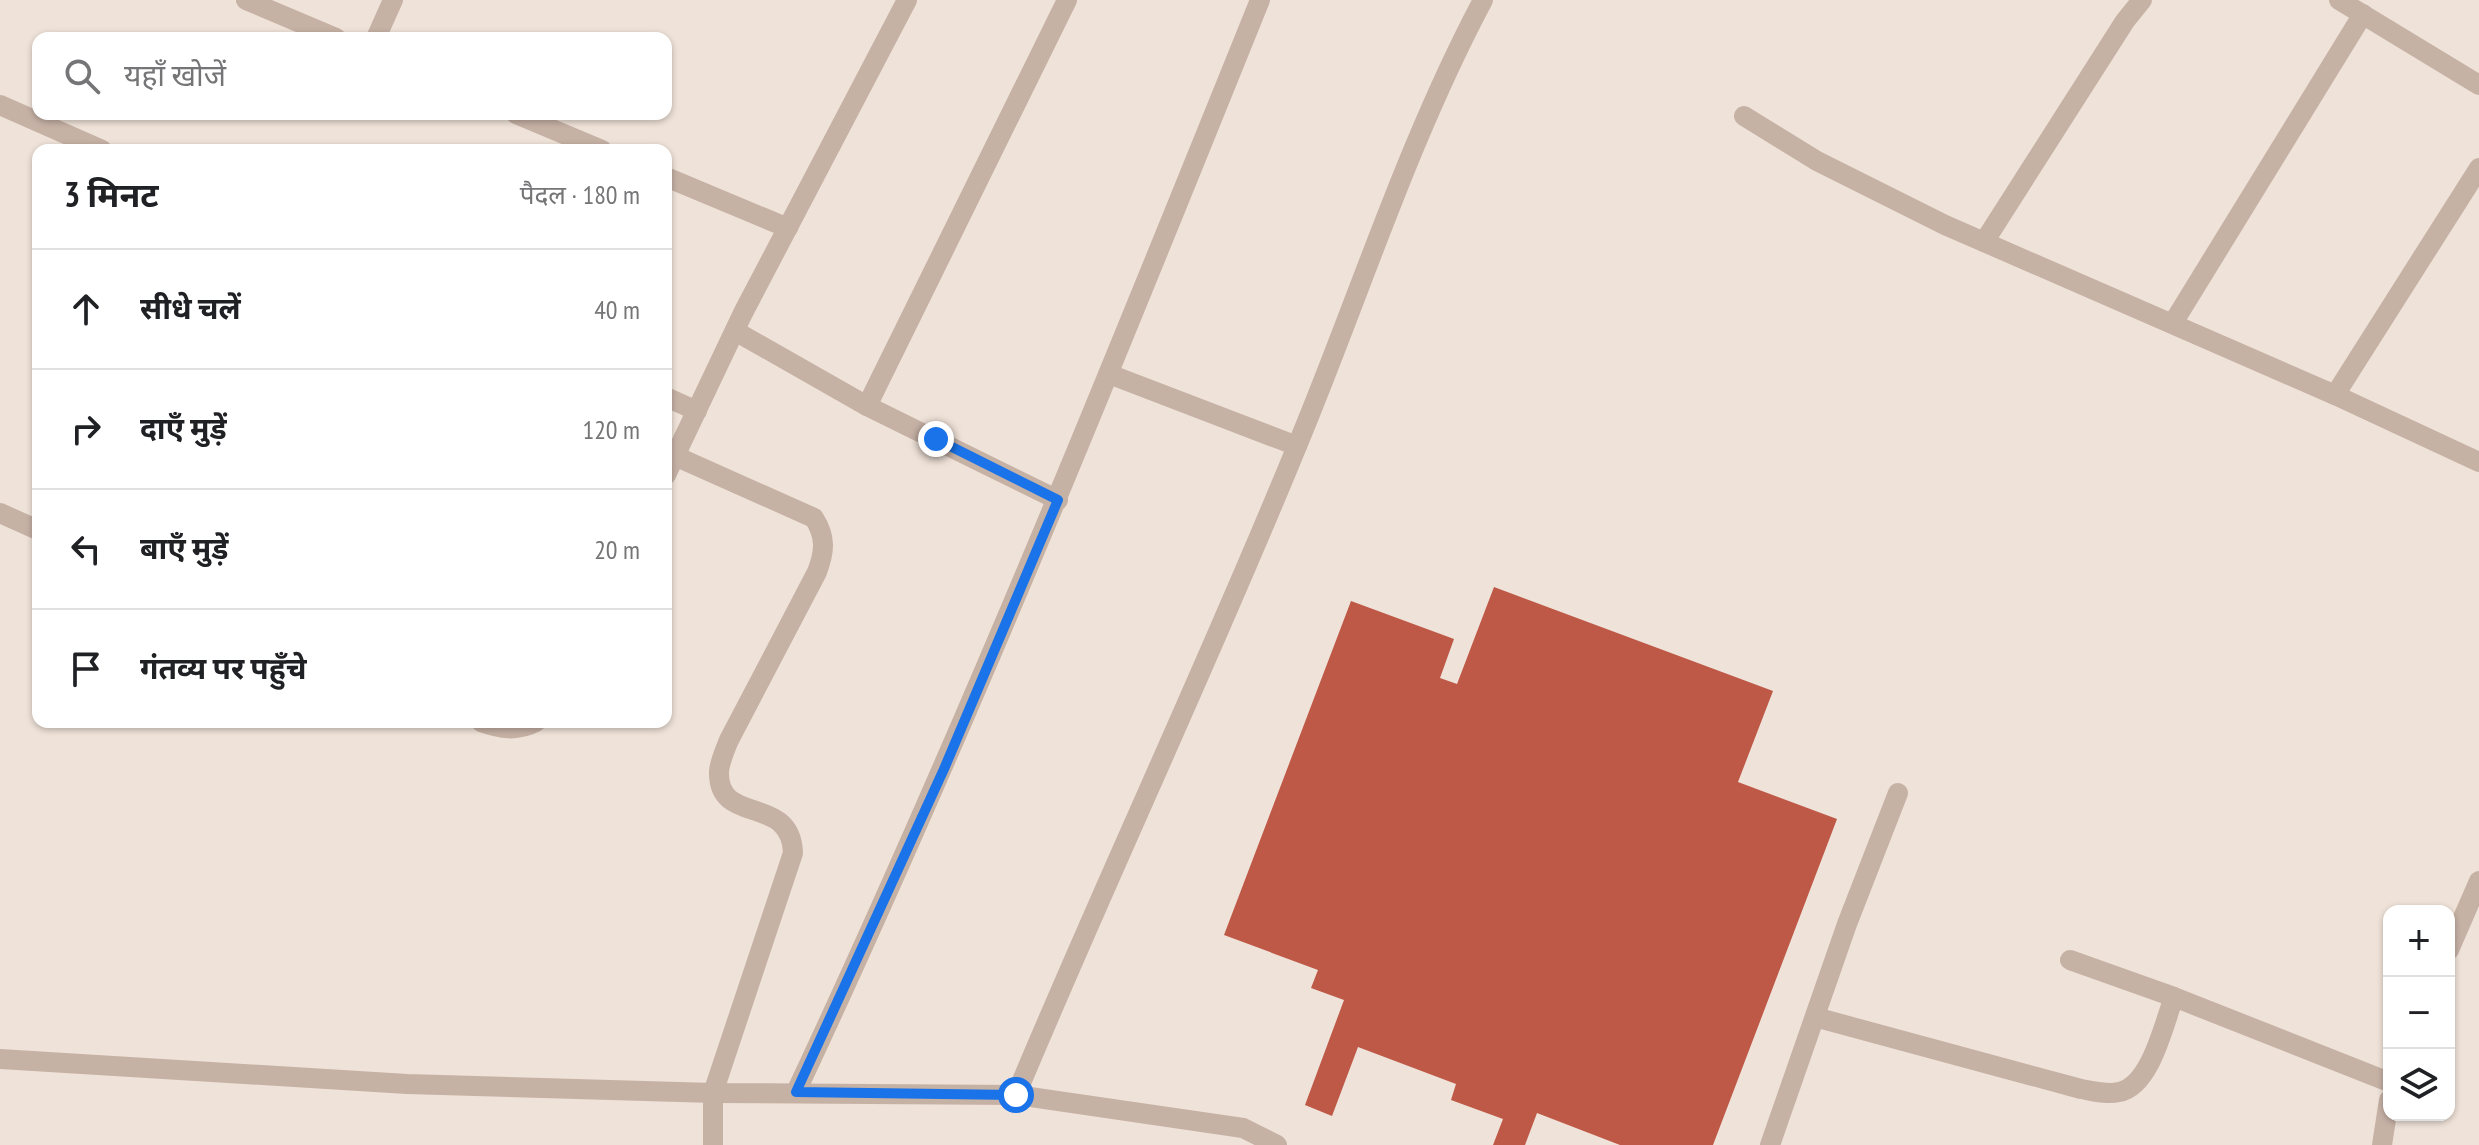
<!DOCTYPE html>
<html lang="hi">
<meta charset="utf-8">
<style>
:root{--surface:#fff;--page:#f6f6f6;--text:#202124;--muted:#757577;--line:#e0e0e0}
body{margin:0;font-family:"PT Sans Narrow","Noto Sans Devanagari",sans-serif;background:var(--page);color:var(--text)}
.controls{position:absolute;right:24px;bottom:24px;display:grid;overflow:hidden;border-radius:16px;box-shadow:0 2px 6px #0004}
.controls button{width:72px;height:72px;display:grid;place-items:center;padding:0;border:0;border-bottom:2px solid var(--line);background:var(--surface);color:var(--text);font:40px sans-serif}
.stop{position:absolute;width:24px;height:24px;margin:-18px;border:6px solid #1a73e8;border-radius:50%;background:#fff}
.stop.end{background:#1a73e8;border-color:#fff;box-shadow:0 2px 8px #0008}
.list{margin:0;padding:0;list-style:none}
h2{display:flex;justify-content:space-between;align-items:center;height:104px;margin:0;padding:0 32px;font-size:34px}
h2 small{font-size:26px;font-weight:400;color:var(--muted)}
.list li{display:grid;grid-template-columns:52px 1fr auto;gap:24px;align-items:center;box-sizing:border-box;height:120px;padding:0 32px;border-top:2px solid var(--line)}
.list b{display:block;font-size:30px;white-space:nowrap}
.list em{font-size:26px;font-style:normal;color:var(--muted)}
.icon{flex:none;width:44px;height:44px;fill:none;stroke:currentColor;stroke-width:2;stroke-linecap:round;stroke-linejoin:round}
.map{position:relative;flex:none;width:2479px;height:1145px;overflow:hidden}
.search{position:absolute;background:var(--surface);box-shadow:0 2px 6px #0004;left:32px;top:32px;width:640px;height:88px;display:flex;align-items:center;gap:20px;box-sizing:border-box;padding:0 28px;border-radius:16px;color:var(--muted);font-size:30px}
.panel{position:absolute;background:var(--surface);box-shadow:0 2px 6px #0004;left:32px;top:144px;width:640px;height:584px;border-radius:16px}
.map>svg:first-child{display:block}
.building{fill:#be5847}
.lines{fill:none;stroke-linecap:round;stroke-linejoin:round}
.minor{stroke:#c6b1a5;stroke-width:20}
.route{stroke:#1a73e8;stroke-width:10}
</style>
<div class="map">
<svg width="2479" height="1145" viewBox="0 0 2479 1145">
<rect width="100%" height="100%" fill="#efe2d8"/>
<path class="building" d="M1494,587l279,104 -35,91 99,37 -124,326h-93l-83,-32 -12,32h-32l10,-26 -52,-19 5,-16 -98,-37 -26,69 -27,-11 39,-105 -33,-12 7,-18 -94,-35 127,-334 103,38 -14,39 17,6z"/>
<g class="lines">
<g class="minor">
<path d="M246,0l90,38"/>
<path d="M2339,0l140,85"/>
<path d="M376,38l17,-38"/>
<path d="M0,105l102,45"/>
<path d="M516,114l86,36"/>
<path d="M1744,116l73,45 128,64 390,170 144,67"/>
<path d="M666,177l122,51"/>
<path d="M1984,242l141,-221 17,-21"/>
<path d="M2173,323l190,-309"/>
<path d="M735,331l132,75 191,94"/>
<path d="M1109,374l188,72"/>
<path d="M2335,395l144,-227"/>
<path d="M666,397l31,14"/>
<path d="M867,406l200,-406"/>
<path d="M675,456l139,62c12,19 11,33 3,54l-88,168c-4,10 -9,21 -10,31 -2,56 72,22 74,82l-80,240v52"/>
<path d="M666,475l77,-162 164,-313"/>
<path d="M0,513l38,17"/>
<path d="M481,722c20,7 36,10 55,0"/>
<path d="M2449,950l30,-69"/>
<path d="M2070,960l104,37 215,85"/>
<path d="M1815,1017l266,72c12,2 26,6 38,3 32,-6 45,-69 55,-95"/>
<path d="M0,1059l407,25 306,9 303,2 227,33 34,17"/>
<path d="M796,1092c168,-358 316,-725 464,-1092"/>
<path d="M1016,1095c91,-218 192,-431 281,-649 62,-149 110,-303 186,-446"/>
<path d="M1770,1145l77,-221 51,-131"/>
<path d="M2382,1145l7,-45"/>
</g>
</g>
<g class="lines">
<path class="route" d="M936,439l122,61 -114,269 -148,323 220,3"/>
</g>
</svg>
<div class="controls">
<button>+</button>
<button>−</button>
<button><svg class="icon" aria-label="layers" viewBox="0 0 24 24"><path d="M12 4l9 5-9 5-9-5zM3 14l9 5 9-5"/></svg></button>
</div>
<div class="stop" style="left:1016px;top:1095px"></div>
<div class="stop end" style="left:936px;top:439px"></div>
<div class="search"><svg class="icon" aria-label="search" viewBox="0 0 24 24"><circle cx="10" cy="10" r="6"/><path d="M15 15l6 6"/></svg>यहाँ खोजें</div>
<section class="panel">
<h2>3 मिनट<small>पैदल · 180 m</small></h2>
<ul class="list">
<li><svg class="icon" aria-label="ahead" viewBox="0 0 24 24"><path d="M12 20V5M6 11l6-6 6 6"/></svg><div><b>सीधे चलें</b></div><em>40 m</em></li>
<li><svg class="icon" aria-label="right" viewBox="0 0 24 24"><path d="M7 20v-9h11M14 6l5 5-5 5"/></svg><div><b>दाएँ मुड़ें</b></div><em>120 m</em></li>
<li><svg class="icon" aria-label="left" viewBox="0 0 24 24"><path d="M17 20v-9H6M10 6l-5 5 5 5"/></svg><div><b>बाएँ मुड़ें</b></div><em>20 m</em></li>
<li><svg class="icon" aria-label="arrive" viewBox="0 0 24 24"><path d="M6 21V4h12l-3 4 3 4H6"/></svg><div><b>गंतव्य पर पहुँचे</b></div></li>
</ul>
</section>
</div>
